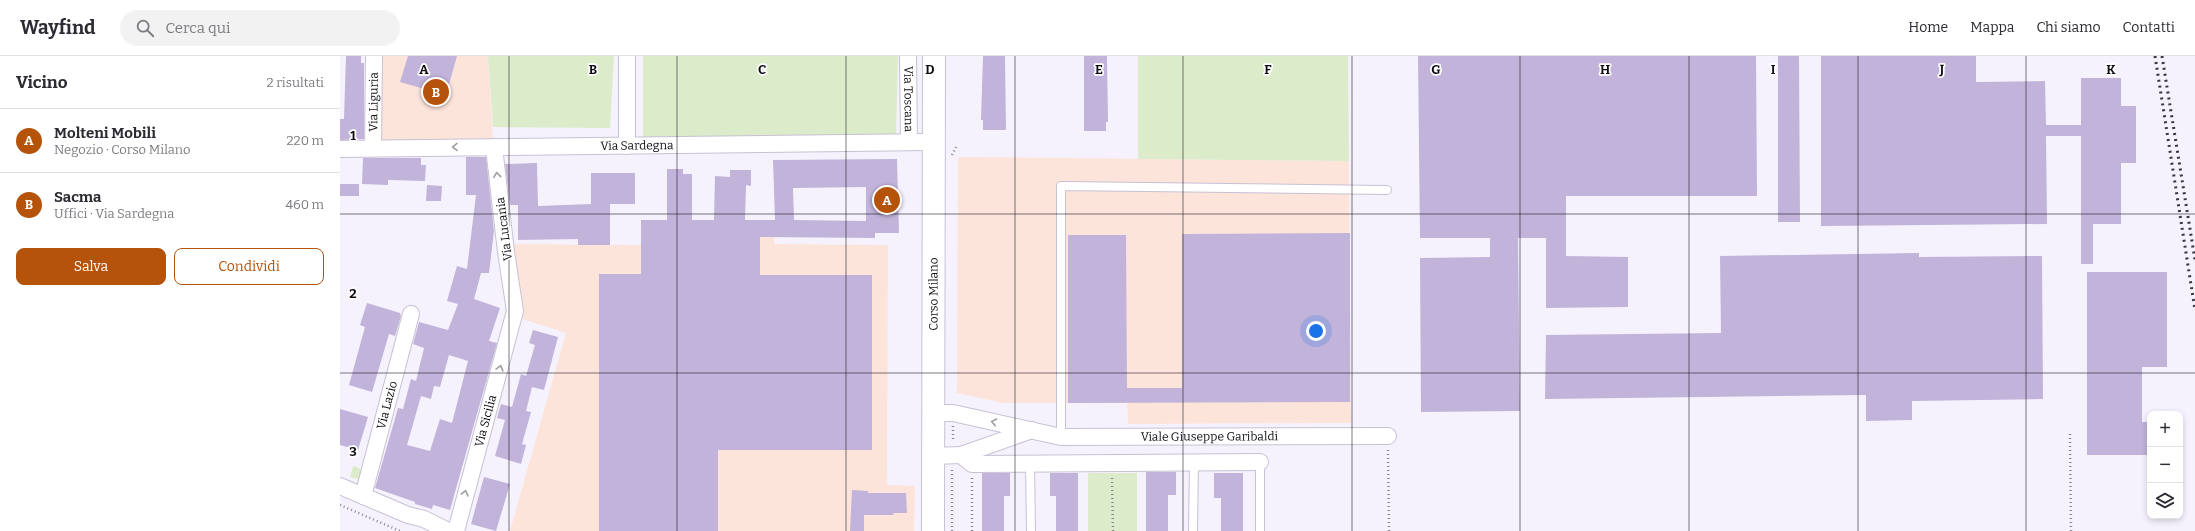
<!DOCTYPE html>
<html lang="it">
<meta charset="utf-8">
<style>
:root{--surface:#fff;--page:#f2f2f3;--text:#2b2b33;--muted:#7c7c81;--line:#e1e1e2;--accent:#b45309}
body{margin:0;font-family:Bitter,serif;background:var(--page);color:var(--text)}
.controls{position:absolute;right:12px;bottom:12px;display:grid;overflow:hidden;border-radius:8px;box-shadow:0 2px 6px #0003}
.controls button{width:36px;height:36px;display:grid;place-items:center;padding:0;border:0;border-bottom:1px solid var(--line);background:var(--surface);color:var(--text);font:20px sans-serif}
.you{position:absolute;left:976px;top:275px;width:14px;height:14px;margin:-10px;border:3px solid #fff;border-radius:50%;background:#1a73e8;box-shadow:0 0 0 6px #1a73e833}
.badge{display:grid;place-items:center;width:26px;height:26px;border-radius:50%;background:var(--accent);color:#fff;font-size:13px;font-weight:700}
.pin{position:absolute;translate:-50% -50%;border:2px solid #fff;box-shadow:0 1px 4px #0006}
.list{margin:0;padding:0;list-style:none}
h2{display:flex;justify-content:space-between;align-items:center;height:52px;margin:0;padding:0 16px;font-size:17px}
h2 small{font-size:13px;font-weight:400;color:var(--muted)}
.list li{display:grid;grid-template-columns:26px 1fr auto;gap:12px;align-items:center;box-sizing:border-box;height:64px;padding:0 16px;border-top:1px solid var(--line)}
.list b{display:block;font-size:15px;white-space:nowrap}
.list p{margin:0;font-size:13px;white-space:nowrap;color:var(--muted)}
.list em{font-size:13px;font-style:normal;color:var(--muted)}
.actions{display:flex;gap:8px;padding:12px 16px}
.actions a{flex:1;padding:9px 0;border:1px solid var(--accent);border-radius:8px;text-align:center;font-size:14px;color:var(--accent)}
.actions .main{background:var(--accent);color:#fff}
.icon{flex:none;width:22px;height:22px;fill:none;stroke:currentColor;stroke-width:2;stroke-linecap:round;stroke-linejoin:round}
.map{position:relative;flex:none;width:1855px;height:475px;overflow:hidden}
header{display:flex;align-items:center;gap:24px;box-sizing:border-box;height:56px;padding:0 20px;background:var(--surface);border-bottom:1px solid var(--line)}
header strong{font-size:19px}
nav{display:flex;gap:22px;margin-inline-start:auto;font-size:14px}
.search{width:280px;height:36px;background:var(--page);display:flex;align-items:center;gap:10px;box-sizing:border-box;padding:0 14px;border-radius:22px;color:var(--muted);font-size:15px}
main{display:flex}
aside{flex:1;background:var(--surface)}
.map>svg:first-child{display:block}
.industrial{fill:#fde4db}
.green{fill:#dcebc9}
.building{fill:#c1b3da;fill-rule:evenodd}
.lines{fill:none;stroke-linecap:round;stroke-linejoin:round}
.service-casing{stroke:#c7c1d4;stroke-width:10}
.minor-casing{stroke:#c7c1d4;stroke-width:18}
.secondary-casing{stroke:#c7c1d4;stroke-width:24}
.path{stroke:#89868e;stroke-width:2.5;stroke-dasharray:1 3;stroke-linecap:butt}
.service{stroke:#fff;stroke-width:8}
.minor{stroke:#fff;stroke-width:16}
.secondary{stroke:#fff;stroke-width:22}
.rail{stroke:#39363d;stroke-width:3;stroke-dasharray:2 4;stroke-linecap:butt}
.oneway{stroke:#9f9ea1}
.grid{fill:none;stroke:#0f0d13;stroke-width:1;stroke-opacity:0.55}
.labels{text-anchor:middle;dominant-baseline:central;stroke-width:3.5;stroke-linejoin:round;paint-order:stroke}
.street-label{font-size:12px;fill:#0f0d13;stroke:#fff}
.grid-label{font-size:13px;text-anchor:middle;font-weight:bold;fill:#0f0d13;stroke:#fff;stroke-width:3.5;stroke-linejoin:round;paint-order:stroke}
</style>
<header>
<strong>Wayfind</strong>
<div class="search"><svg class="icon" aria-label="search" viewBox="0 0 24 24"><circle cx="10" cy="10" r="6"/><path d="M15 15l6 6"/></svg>Cerca qui</div>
<nav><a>Home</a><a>Mappa</a><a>Chi siamo</a><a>Contatti</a></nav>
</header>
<main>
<aside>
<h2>Vicino<small>2 risultati</small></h2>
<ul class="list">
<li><span class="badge">A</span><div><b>Molteni Mobili</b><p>Negozio · Corso Milano</p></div><em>220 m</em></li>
<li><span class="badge">B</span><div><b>Sacma</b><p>Uffici · Via Sardegna</p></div><em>460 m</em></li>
</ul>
<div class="actions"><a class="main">Salva</a><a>Condividi</a></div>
</aside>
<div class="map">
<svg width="1855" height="475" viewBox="0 0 1855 475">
<rect width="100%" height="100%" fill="#f6f2fd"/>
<g class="industrial">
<path d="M41,0h107l5,84 -112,3z"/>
<path d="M618,101l391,4 2,262 -223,1 -1,-21h-124l-46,-10z"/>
<path d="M301,164h134l-1,24 114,1 -1,240 28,1 -1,45h-404l56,-198 -47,-15 -9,-74 131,1z"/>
</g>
<g class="green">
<path d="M148,0h126l-4,72 -117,-1z"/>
<path d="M303,0h255l-2,81 -253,2z"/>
<path d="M798,0h210l1,105 -211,-2z"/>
<path d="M15,410l7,4 -1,10 -11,-3 3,-10z"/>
<rect x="748" y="417" width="49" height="58"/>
</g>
<g class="building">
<path d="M6,0h15v7h3v76l-24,1v-21h4z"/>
<path d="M68,0h49l-11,39 -46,-13z"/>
<path d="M643,0h22l1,74h-23v-10h-2z"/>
<path d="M744,0h23l1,66h-2v9h-22z"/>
<path d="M1078,0h338l1,140h-191v60l62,1v50l-82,1v-70h-28l2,173 -99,1 -1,-154 70,-1v-19h-70z"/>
<path d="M1438,0h21l1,166h-22z"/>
<path d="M1481,0h155v26l69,-1 1,44h35v-47h40v28h15v57h-15v61h-28v40h-12v-128h-35l1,88 -226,2z"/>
<path d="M126,101h20l8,74 -5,42h-8l-7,26 26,9 -11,33 8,2 -47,167 -17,-5 -1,4 -17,-5v-2l-40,-14 23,-80 5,1 8,-30 5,2 8,-33 -11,-4 6,-22 29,8 10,-26 -11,-3 10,-35 10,3 9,-74h-10zM109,299l19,6 -16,62 -12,-4 -10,32 -23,-6 14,-49 10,3 3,-13 6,1z"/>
<path d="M23,102h58v7h5l-1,16 -37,-1v5l-26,-1z"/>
<path d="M557,103l2,74h-24v5l-115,-1v38h112v175h-154v81h-119v-257h42v-54h26v-51h16v5h9v46h22l1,-44 15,1v-7h21v16l-5,-1 -1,35h30l-2,-60zM526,131v34l-72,-1 -1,-32z"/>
<path d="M197,107l1,43 53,-2v-31h44v31h-25v41h-32v-6l-60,1v-35h-8l-5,-41z"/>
<rect x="0" y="128" width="19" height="12"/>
<path d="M87,129l15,1 -1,15h-15z"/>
<path d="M1010,177v169l-282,1v-168h58l1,153h55v-154z"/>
<path d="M1579,197v4l123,-1 1,143 -131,2v19l-46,1v-26l-321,4 1,-64 175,-2 -1,-77z"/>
<path d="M1747,216h80v95h-25v55h8v33h-63z"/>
<path d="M27,247l33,10 1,3 -6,20 -6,-2 -17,58 -23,-7 16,-58 -5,-2z"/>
<path d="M193,274l25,7 -14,53 -12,-3 -6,24 5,1 -9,32 4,1 -5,19 -26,-8 10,-36 -8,-2 4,-14 11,3 9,-33 5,2 9,-31 -6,-2z"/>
<path d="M0,353l28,8 -10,33 -18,-5z"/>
<path d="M806,416h30v23h-8v36h-22z"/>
<path d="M642,417h28v23h-6v35h-22z"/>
<path d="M710,417h28v58h-22v-35h-6z"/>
<path d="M874,417h29v58h-22v-33h-7z"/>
<path d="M144,421l26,7 -14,47 -25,-7z"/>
<path d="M512,434l16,1v2h38l1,20h-13l-1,2h-29v16h-14z"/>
</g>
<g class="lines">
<g class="service-casing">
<g id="service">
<path d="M721,381v-251l326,4"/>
<path d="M920,406v69"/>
<path d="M690,408l1,67"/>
<path d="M853,475l1,-68"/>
</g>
</g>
<g class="minor-casing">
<g id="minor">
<path id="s1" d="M568,0l1,86"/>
<path d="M287,90v-90"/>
<path id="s2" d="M33,92l1,-92"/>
<path id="s3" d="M0,93l593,-7"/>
<path id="s4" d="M593,357h20l108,24 327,-1"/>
<path d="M621,399l11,9 288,-2"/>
<path d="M593,400l28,-1 71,-25"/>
<path d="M0,430l68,29 16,4 24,12"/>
<path id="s5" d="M23,440l48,-182"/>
<path id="s6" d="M116,475l59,-220 -9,-59 -12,-105"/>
</g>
</g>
<g class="secondary-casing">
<g id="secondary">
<path id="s7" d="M593,475l1,-475"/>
</g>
</g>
<g class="path">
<path d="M612,99l5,-10"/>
<path d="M613,370v15"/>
<path d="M1730,378l1,97"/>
<path d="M1048,394l1,81"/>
<path d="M772,422l1,53"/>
<path d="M0,449l60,26"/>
<path d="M612,475v-63"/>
<path d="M632,475v-53"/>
</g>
<use href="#service" class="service"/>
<use href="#minor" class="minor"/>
<use href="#secondary" class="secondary"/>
<g class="rail">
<path d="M1815,0l40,254"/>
<path d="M1822,0l33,204"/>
</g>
</g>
<defs><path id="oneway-chevron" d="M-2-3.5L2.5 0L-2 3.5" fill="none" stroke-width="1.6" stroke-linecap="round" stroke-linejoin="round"/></defs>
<g class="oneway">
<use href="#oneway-chevron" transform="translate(115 91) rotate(179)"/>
<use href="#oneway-chevron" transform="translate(157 119) rotate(-96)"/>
<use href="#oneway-chevron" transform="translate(160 312) rotate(-75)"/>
<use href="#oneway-chevron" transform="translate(654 366) rotate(-168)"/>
<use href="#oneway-chevron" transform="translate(125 437) rotate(-75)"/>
</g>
<path class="grid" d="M169,0v475M337,0v475M506,0v475M675,0v475M843,0v475M1012,0v475M1180,0v475M1349,0v475M1518,0v475M1686,0v475M0,158h1855M0,317h1855"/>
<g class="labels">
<g class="street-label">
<text stroke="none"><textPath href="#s1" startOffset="43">Via Toscana</textPath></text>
<text stroke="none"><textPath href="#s2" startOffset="46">Via Liguria</textPath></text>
<text stroke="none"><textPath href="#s3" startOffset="297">Via Sardegna</textPath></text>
<text transform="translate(164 173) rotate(-97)">Via Lucania</text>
<text stroke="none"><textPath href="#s7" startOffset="237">Corso Milano</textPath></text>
<text stroke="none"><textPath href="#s5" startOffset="94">Via Lazio</textPath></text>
<text stroke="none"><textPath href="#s6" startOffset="114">Via Sicilia</textPath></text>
<text stroke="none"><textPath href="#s4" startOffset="279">Viale Giuseppe Garibaldi</textPath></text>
</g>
</g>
<g class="grid-label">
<text x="84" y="18">A</text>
<text x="253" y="18">B</text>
<text x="422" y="18">C</text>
<text x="590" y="18">D</text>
<text x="759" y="18">E</text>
<text x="928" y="18">F</text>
<text x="1096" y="18">G</text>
<text x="1265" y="18">H</text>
<text x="1433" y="18">I</text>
<text x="1602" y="18">J</text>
<text x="1771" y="18">K</text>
<text x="13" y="84">1</text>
<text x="13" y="242">2</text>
<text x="13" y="400">3</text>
</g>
</svg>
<div class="controls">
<button>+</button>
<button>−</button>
<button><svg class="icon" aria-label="layers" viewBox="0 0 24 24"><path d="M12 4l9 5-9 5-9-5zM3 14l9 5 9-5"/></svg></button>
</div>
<div class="you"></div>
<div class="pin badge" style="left:547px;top:144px">A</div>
<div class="pin badge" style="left:96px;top:36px">B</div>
</div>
</main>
